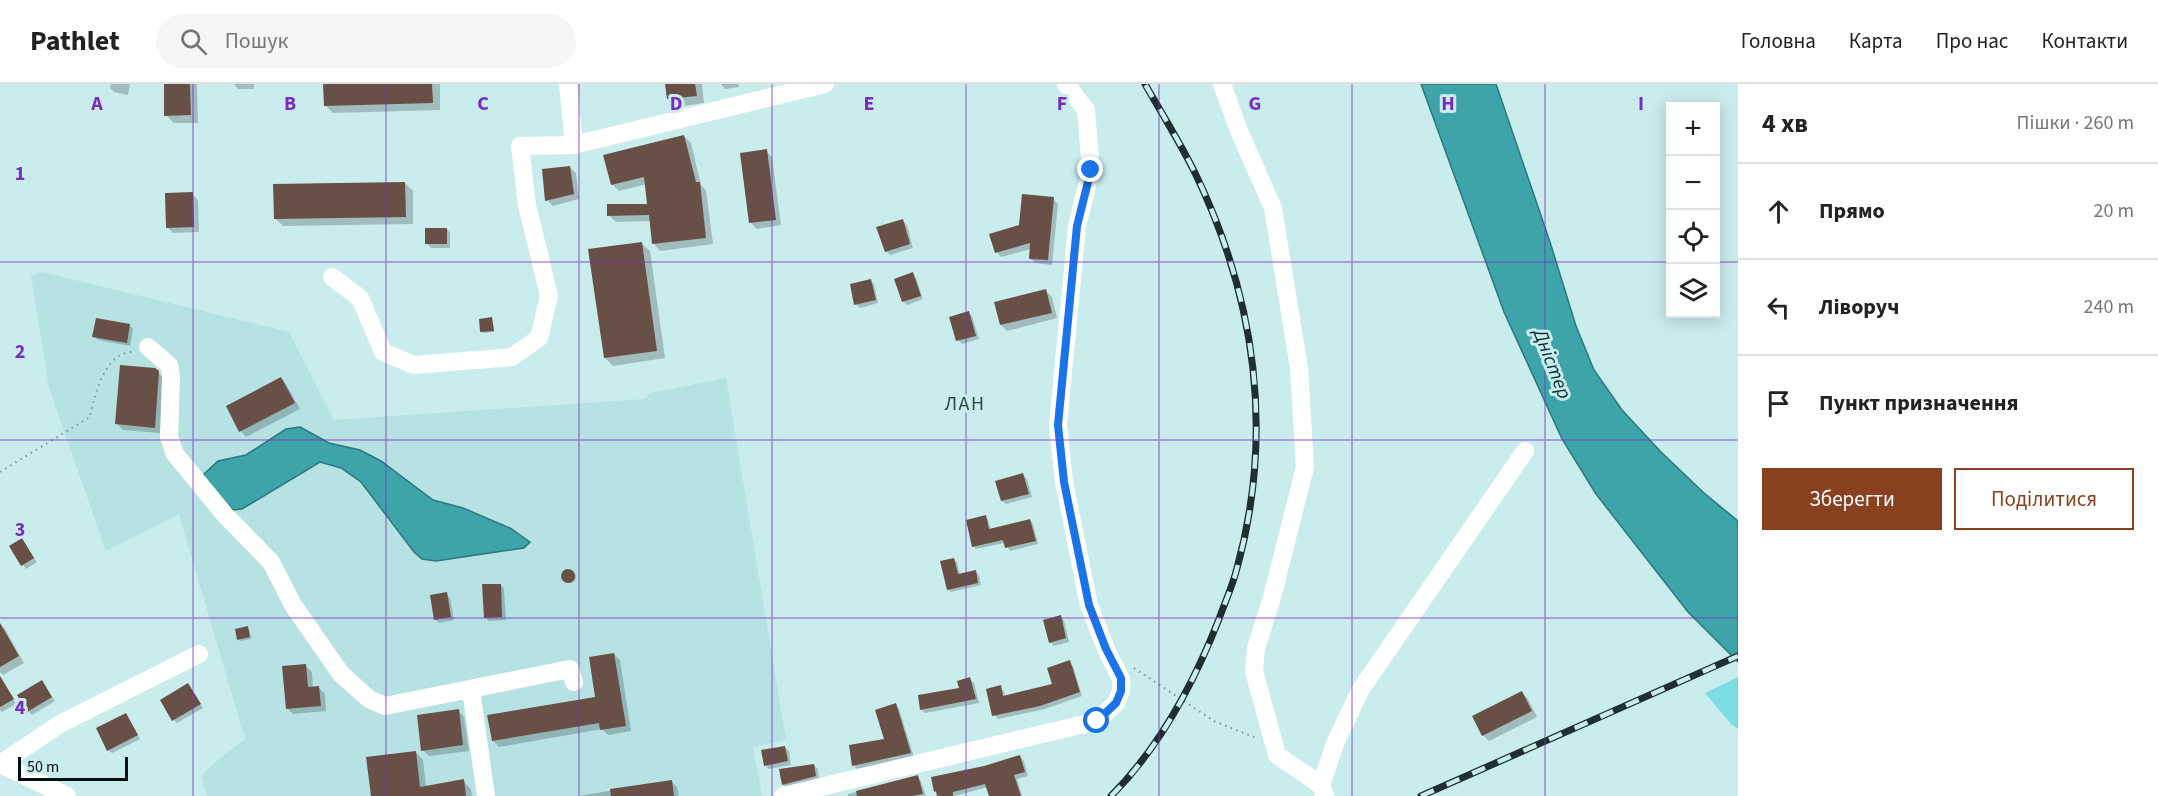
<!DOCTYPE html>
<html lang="uk">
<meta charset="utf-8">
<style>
:root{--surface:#fff;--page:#f6f6f6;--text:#222;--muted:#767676;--line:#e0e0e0;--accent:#88401f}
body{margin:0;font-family:"Source Sans 3",sans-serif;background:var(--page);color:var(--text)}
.controls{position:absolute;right:18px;top:18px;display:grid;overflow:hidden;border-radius:0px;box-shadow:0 3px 15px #0003}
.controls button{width:54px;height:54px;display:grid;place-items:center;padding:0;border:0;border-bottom:2px solid var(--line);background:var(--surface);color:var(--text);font:30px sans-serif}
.scale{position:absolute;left:18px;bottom:15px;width:110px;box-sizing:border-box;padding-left:6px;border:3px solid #051011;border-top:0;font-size:16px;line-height:21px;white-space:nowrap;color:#051011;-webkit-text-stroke:4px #c9eced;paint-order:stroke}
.stop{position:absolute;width:18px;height:18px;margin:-14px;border:4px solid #1a73e8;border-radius:50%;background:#fff}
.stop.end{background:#1a73e8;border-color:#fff;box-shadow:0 2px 6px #0008}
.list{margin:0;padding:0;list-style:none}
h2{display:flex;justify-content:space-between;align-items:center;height:78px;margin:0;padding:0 24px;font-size:26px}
h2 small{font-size:20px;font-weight:400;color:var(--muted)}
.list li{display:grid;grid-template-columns:39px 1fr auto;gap:18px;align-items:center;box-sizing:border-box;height:96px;padding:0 24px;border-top:2px solid var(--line)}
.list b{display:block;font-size:22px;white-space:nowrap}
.list em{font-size:20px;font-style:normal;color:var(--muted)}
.actions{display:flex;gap:12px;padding:18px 24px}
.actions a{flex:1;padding:14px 0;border:2px solid var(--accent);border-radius:0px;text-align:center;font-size:21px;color:var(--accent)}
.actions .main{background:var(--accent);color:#fff}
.icon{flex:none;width:33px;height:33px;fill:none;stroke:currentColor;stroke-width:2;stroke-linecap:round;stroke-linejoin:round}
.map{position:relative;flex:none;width:1738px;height:712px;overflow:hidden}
header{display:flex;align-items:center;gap:36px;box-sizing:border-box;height:84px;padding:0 30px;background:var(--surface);border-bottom:2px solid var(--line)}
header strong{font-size:28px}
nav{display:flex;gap:33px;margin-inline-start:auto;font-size:21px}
.search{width:420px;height:54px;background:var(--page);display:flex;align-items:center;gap:15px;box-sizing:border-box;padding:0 21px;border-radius:33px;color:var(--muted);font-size:22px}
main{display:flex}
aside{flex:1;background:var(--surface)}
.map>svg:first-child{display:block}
.built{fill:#b6e2e4}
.green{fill:#7bdde2}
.water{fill:#3da5aa;stroke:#2c787c;stroke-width:1.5}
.shadow{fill:#0003}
.building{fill:#685046}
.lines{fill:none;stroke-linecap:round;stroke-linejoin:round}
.path{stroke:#7d9798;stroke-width:2;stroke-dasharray:1.5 4.5;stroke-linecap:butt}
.minor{stroke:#fff;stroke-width:18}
.rail-casing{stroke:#1f2e2f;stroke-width:7}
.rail{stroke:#c9eced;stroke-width:4.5;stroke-dasharray:14;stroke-linecap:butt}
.route{stroke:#1a73e8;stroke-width:8}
.grid{fill:none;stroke:#7b2cbf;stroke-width:1.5;stroke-opacity:0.55}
.labels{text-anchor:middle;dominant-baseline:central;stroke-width:6;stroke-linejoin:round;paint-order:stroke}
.water-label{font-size:20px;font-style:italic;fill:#003032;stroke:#c9eced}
.neighbourhood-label{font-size:20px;letter-spacing:1.5px;fill:#2b494a;stroke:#c9eced}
.grid-label{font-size:20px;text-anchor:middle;font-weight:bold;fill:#7b2cbf;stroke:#c9eced;stroke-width:6;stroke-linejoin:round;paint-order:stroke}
</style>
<header>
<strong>Pathlet</strong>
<div class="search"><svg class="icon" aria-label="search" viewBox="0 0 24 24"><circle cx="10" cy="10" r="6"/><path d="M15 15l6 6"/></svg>Пошук</div>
<nav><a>Головна</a><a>Карта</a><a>Про нас</a><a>Контакти</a></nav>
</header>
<main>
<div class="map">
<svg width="1738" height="712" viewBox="0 0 1738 712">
<rect width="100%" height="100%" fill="#c9eced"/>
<path class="built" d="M42,188l247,60 45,88 311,-21 5,-6 76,-15 60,362 -33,7 9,49h-555l-5,-19 4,-7 39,-31 -66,-225 -73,37 -57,-163 -18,-112z"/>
<path class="green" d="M1738,593v52l-7,-5 -26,-31z"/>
<g class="water">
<path d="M1421,0h75l54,158 26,84 18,44 28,40 39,42 43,41 34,28v141l-50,-50 -92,-118 -34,-55 -58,-127z"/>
<path d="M300,343l29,16 31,7 21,11 52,39 30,8 47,20 20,14 -6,6 -88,13 -14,-2 -8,-7 -53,-70 -20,-14 -21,-6 -78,47 -9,1 -29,-27v-9l14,-13 28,-6 40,-26z"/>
</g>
<g class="shadow">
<path d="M111,0h19l-2,11 -14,-3 -4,-4z"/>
<path d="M165,0h32l1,39h-24l-8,-8z"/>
<path d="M234,0h20v5h-16z"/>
<path d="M325,0h115v26l-107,3 -8,-8z"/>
<path d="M667,0h35l2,19 -28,4 -8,-8z"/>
<path d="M721,0h18v3l-14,2z"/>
<path d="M684,52l7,7 10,42 5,5 7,54 -53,7 -6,-7 -3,-23 -35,1 -7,-7 40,-10 -2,-21 -28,7 -7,-7z"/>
<path d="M766,67l6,6 9,68 -24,4 -6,-6z"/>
<path d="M570,83l6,6 3,26 -26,7 -6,-6z"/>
<path d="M405,99l8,8v33l-130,2 -8,-8z"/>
<path d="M192,110l6,6 1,32 -26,1 -6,-6z"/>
<path d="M1053,115l5,5 -6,61 -17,-2 -5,-5 1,-9 -30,8 -4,-5 23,-26z"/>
<path d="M903,137l4,4 6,23 -23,7 -4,-4z"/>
<path d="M447,145l3,4v15h-19l-4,-4z"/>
<path d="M641,159l9,8 15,107 -52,8 -8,-8z"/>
<path d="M912,190l4,4 7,21 -16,6 -4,-4z"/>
<path d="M870,197l4,3 4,19 -18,5 -4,-4z"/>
<path d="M1046,207l6,6 5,21 -50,13 -6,-6z"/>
<path d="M968,229l4,3 7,23 -17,5 -4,-4z"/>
<path d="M492,235l2,13 -11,1 -1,-1z"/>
<path d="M129,241l4,4 -3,17 -32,-6 -4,-4z"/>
<path d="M155,286l9,8 -4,55 -37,-3 -6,-6z"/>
<path d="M281,294l5,6 14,25 -54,28 -5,-6z"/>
<path d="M1023,391l4,4 5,18 -26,7 -4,-3z"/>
<path d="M985,432l3,4 3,10 39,-10 3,4 5,20 -28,7 -5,-8 -29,6 -3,-3z"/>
<path d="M22,456l15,22 -11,7 -15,-23z"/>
<path d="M954,475l3,3 3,13 16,-3 3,3 2,10 -30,7 -3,-3z"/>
<circle cx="570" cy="493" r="6"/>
<path d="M501,501l3,4 2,31 -17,1 -4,-4z"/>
<path d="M446,510l4,4 4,22 -15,3 -4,-4z"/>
<path d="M1060,533l4,3 5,22 -15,4 -4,-4z"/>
<path d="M0,540l5,5 19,34 -21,12 -3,-3z"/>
<path d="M249,545l2,10 -11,2 -1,-2z"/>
<path d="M614,570l6,6 11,71 -23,4 -6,-6 -103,18 -6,-6 104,-43z"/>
<path d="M1069,578l4,4 9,30 -37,13 -47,10 -4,-4 6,-28 4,4 1,6 49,-12z"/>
<path d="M306,582l6,6 1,16h6l6,6 1,17 -33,3 -6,-6z"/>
<path d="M970,595l4,4 5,20 -54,10 -3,-3 -3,-14 42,-7z"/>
<path d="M42,598l13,19 -23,14 -4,-4z"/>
<path d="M188,601l15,23 -26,15 -3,-3z"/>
<path d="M10,609l6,11 -14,8 -2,-2v-16z"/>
<path d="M1522,609l6,6 9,18 -48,24 -6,-6z"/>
<path d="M895,621l4,4 15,48 -57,12 -3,-3 32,-26z"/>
<path d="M459,627l5,6 5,34 -40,5 -6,-6z"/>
<path d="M126,630l14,25 -28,14 -4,-3z"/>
<path d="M785,664l4,3 2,14 -22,4 -4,-4z"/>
<path d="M416,669l7,7 3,27 37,-6 8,8 1,7h-99z"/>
<path d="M1020,673l4,4 4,15 -11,3 5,17h-31l-3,-9 -33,9h-17l-3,-5 50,-23z"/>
<path d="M814,681l4,4 1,11 -32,8 -4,-4z"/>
<path d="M917,693l4,4 5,15h-78v-2z"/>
<path d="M671,697l6,6 2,9h-101z"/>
</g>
<g class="building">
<path d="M164,0h26l1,31 -27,1z"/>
<path d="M323,0h109l1,19 -109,3z"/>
<path d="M665,0h30l2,12 -30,3z"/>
<path d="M684,51l12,47h4l6,56 -54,6 -3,-29 -42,1v-12h40l-3,-27 -33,8 -8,-30z"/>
<path d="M767,65l9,71 -27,3 -9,-70z"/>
<path d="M570,82l4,28 -29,7 -3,-32z"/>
<path d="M405,98l1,35 -132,2 -1,-35z"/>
<path d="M193,108l1,35 -28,1 -1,-35z"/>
<path d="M1022,110l32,3 -6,63 -19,-1 1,-16 -35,10 -6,-19 30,-9z"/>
<path d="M903,135l7,25 -25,8 -9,-25z"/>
<rect x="425" y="144" width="22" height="16"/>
<path d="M642,158l15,109 -53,7 -16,-109z"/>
<path d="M913,188l8,24 -19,6 -8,-23z"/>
<path d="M871,195l5,21 -22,5 -4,-21z"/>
<path d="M1046,205l6,24 -52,12 -6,-23z"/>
<path d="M969,227l7,25 -20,5 -7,-24z"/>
<path d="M492,233l2,14 -14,1 -1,-13z"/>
<path d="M96,234l34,6 -3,19 -35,-6z"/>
<path d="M120,281l35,3 4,3 -4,57 -40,-4z"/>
<path d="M281,293l14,26 -56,29 -13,-26z"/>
<path d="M1023,389l6,21 -28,7 -6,-20z"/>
<path d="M986,431l3,14 41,-10 6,22 -31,7 -2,-8 -31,7 -6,-27z"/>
<path d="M22,454l12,20 -13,8 -12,-20z"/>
<path d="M954,474l4,16 18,-4 2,13 -31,7 -7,-29z"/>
<circle cx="568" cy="492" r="7"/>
<path d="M482,500h19l1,33 -18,1z"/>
<path d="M447,508l4,25 -17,3 -4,-25z"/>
<path d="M1061,531l5,23 -17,5 -6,-23z"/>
<path d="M0,539l19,33 -19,11z"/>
<path d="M248,542l2,11 -13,3 -2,-11z"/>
<path d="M614,569l12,73 -26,4 -1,-7 -107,18 -5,-26 108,-18 -6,-40z"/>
<path d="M1070,576l10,32 -40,14 -48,10 -6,-27 15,-4 2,11 49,-12 -5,-16z"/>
<path d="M306,580l2,23 11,-1 2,20 -35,3 -4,-43z"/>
<path d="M0,592l14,23 -14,8z"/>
<path d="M970,593l6,22 -56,11 -2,-15 41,-7 -2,-7z"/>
<path d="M42,596l10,17 -25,15 -10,-17z"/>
<path d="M188,599l13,21 -29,17 -12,-21z"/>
<path d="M1522,607l10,20 -50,25 -10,-20z"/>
<path d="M896,619l15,50 -59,13 -3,-21 35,-6 -9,-29z"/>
<path d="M459,625l4,36 -42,6 -4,-36z"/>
<path d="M126,629l12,22 -31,16 -11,-23z"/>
<path d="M785,662l3,15 -24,5 -3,-16z"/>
<path d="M416,667l4,36 44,-8 2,17h-95l-5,-39z"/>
<path d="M1020,671l5,17 -11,3 7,21h-32l-4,-12 -32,8v4h-16l-1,-5 -2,1 -3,-15 53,-11z"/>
<path d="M814,680l2,12 -34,9 -3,-16z"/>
<path d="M918,691l5,19 -11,2h-55l-1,-5z"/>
<path d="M672,696l2,16h-63l-1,-7z"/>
</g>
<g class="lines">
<g class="path">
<path d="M0,388l90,-55c3,-17 12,-51 29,-61 3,-3 10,-3 14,-5"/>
<path d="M1134,584l80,53 42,17"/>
</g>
<g class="minor">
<path d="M568,0l6,61"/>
<path d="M1222,0l17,47 34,77 26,160 6,99 -34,134 -15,47 -2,23 23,84 44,30 4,11"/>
<path d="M332,193l28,21 23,54 31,13 98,-8 27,-19 10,-42 -22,-91 -7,-59 54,-1 251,-61"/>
<path d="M148,263l21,18 2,11 -2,61 6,17 50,61 46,47 22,43 48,69 28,25 16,7 185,-37 4,13"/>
<path d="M471,606l15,106"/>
<path d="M0,680l60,-40 139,-70"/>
<path d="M0,680l67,32"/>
<path d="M1321,701l15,-44 25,-52 164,-238"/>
<path d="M783,712l314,-75 19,-18 5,-12v-12l-15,-30 -17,-44 -25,-123 -6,-57 19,-199 14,-56 -5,-60 -20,-26"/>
</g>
<g class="rail-casing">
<g id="rail">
<path d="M1111,712c49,-49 83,-113 108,-177 6,-17 14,-34 18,-51 37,-134 19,-268 -41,-393 -15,-31 -34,-61 -51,-91"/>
<path d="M1421,712l317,-140"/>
</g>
</g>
<use href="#rail" class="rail"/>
</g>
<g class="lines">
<path class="route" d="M1091,86l-14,56 -19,199 6,57 25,123 17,44 15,29v13l-5,12 -19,18"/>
</g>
<path class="grid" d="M193,0v712M386,0v712M579,0v712M772,0v712M966,0v712M1159,0v712M1352,0v712M1545,0v712M0,178h1670M1716,178h22M0,356h1738M0,534h1738"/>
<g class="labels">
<g class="water-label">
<text transform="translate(1552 280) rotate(69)">Дністер</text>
</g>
<g class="neighbourhood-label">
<text x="965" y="320">ЛАН</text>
</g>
</g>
<g class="grid-label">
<text x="97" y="26">A</text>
<text x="290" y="26">B</text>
<text x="483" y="26">C</text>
<text x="676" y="26">D</text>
<text x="869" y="26">E</text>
<text x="1062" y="26">F</text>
<text x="1255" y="26">G</text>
<text x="1448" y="26">H</text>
<text x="1641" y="26">I</text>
<text x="20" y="96">1</text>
<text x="20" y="274">2</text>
<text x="20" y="452">3</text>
<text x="20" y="630">4</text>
</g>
</svg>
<div class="controls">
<button>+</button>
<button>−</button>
<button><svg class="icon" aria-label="locate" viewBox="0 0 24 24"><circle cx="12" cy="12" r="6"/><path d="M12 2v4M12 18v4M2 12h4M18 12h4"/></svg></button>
<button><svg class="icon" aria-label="layers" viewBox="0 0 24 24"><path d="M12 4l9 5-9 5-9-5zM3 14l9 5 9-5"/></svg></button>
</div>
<div class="scale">50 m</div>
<div class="stop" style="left:1097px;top:637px"></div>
<div class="stop end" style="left:1091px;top:86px"></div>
</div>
<aside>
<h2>4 хв<small>Пішки · 260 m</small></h2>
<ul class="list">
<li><svg class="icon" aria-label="ahead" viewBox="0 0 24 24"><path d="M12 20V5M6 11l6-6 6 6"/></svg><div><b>Прямо</b></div><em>20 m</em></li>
<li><svg class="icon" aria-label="left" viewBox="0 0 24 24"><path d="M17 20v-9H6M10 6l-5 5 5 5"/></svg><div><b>Ліворуч</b></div><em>240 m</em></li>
<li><svg class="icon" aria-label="arrive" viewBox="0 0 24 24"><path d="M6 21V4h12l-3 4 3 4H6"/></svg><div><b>Пункт призначення</b></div></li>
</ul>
<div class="actions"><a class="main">Зберегти</a><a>Поділитися</a></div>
</aside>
</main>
